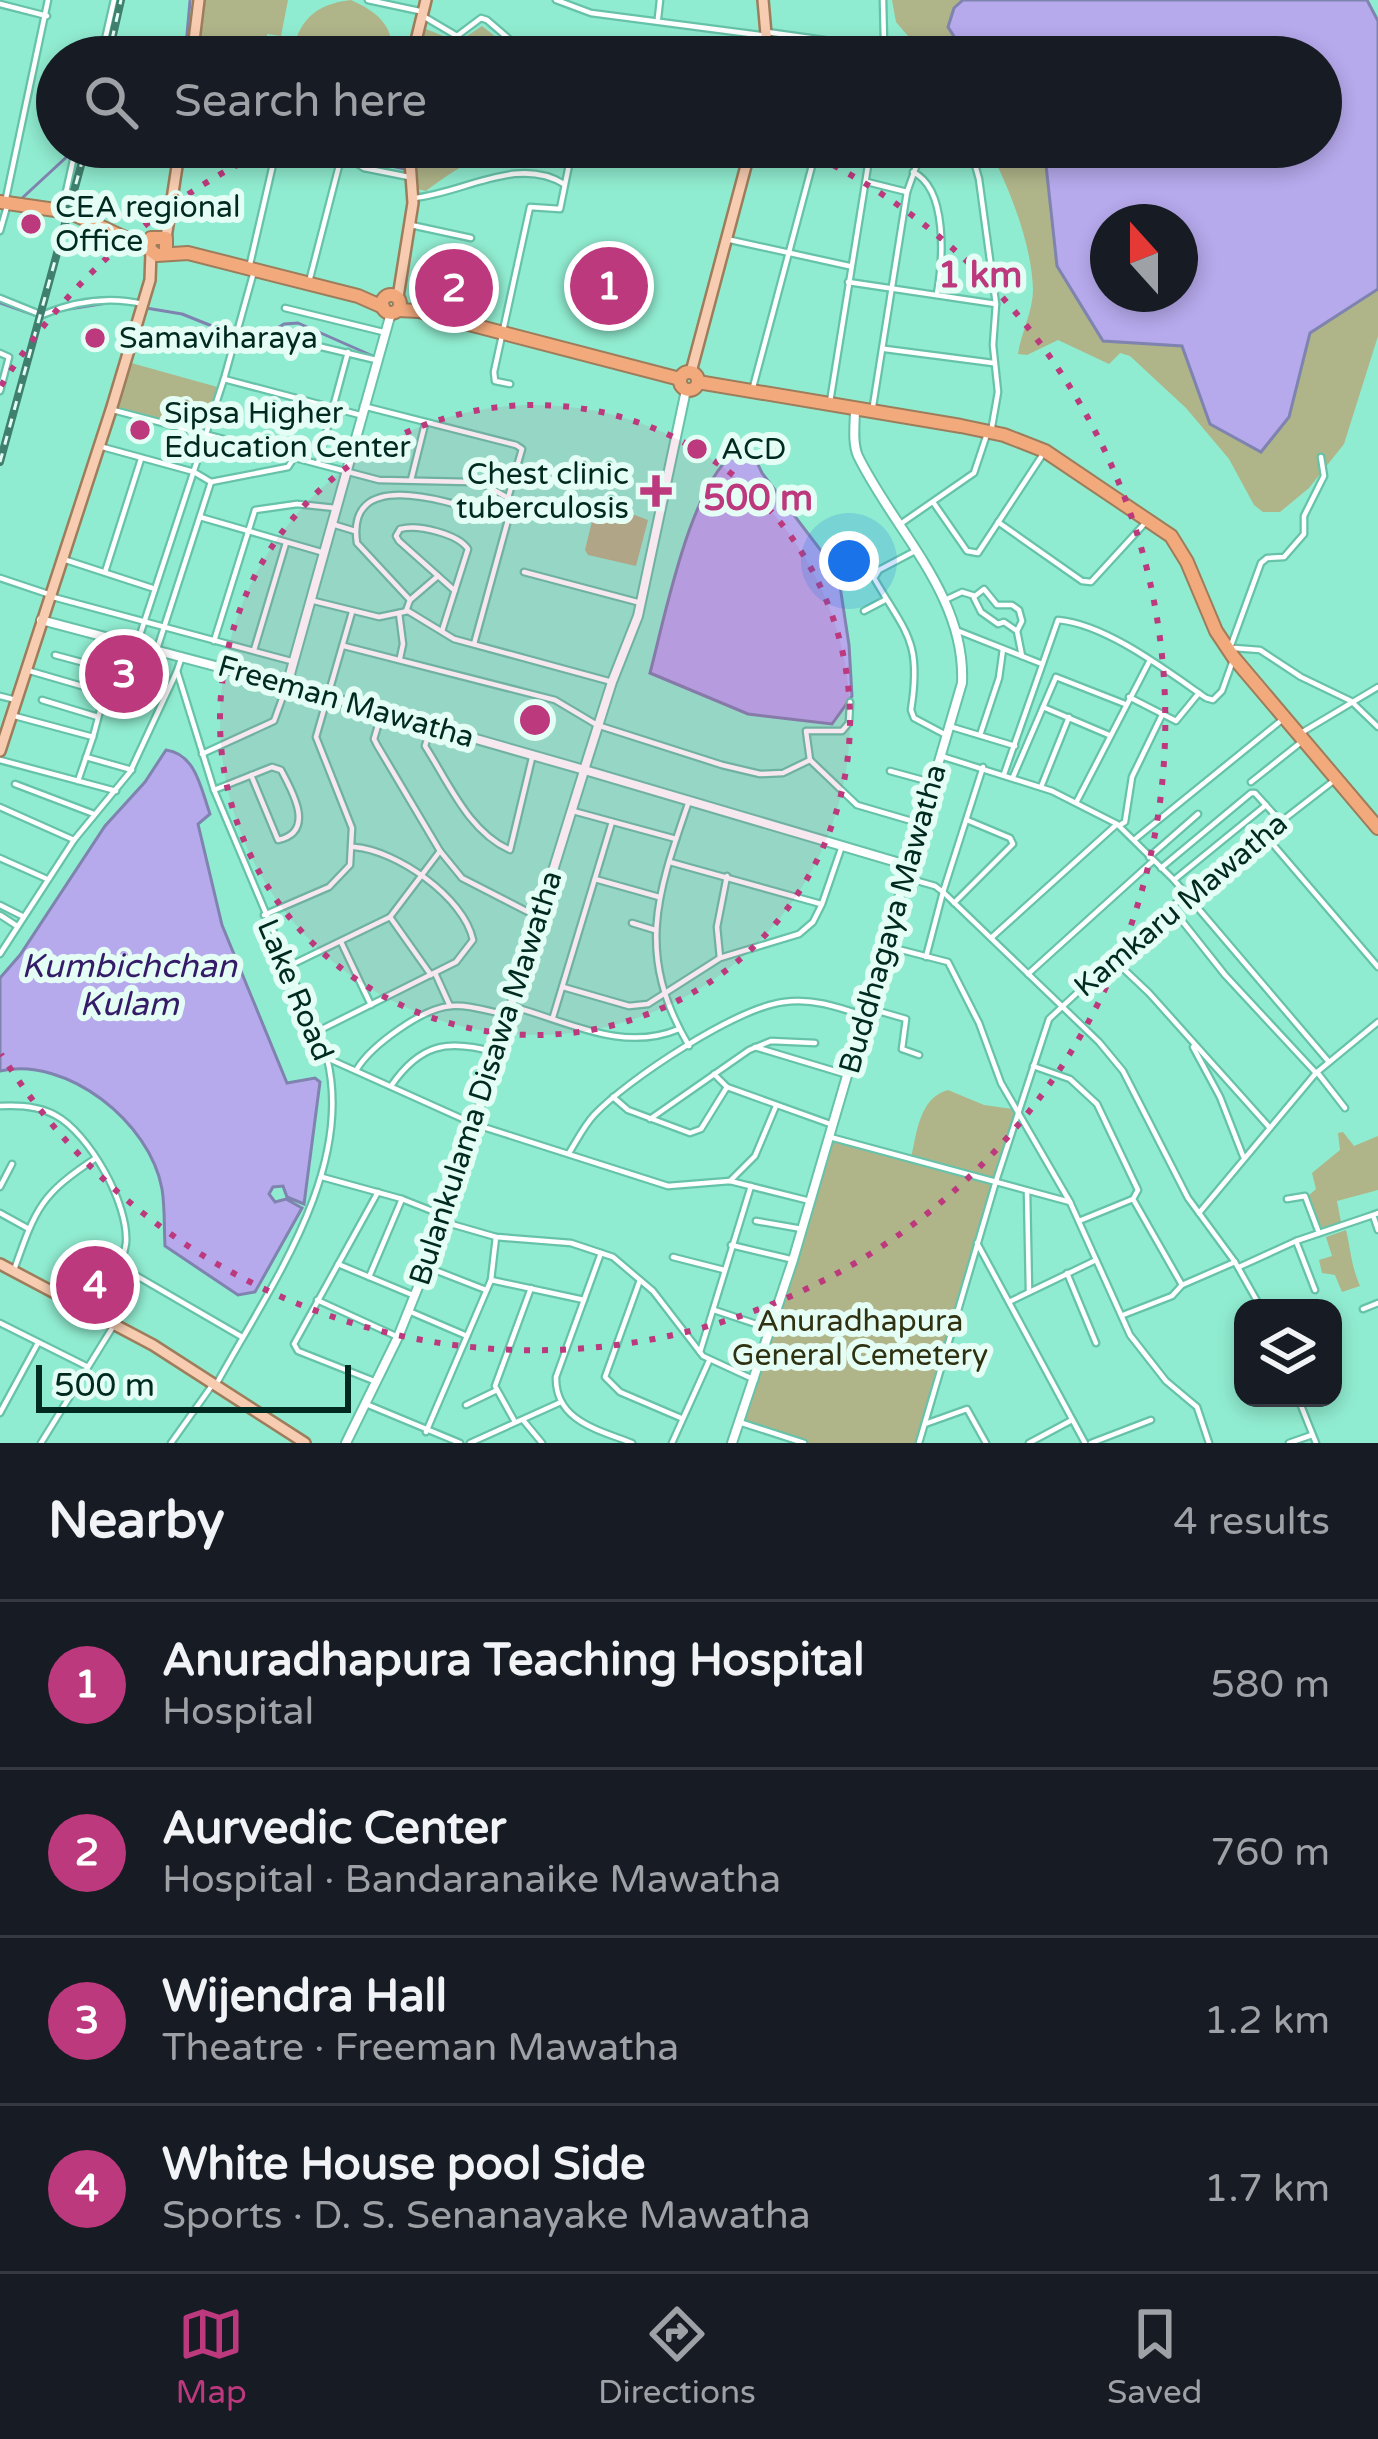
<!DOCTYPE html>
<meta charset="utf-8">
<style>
:root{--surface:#171b24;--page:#20242c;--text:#f1f3f6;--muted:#9ea1a6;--line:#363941;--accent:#bd397d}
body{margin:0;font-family:"Varela Round",sans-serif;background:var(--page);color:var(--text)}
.controls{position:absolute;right:36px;bottom:36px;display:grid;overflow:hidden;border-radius:24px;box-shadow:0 6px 18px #0003}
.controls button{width:108px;height:108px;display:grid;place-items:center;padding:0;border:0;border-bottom:3px solid var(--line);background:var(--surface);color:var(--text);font:60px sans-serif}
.compass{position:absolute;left:1090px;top:204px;width:108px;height:108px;border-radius:50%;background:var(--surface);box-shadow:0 6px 18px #0003;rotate:339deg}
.scale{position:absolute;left:36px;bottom:30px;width:315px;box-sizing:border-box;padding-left:12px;border:6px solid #002a20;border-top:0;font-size:33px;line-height:42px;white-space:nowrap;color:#002a20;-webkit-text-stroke:9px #e5fef5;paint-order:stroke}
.you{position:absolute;left:849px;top:561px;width:42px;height:42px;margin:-30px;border:9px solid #fff;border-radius:50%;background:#1a73e8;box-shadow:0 0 0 18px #1a73e833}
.badge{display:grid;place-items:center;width:78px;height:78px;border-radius:50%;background:var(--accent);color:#fff;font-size:39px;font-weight:700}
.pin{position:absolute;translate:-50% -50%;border:6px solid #fff;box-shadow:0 3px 12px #0006}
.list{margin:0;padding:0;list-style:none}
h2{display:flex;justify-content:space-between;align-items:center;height:156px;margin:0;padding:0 48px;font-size:51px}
h2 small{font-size:39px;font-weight:400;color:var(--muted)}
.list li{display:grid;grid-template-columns:78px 1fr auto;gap:36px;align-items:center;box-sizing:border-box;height:168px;padding:0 48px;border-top:3px solid var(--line)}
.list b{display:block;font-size:45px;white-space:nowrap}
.list p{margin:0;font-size:39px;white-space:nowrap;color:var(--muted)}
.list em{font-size:39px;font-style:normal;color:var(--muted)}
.icon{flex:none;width:66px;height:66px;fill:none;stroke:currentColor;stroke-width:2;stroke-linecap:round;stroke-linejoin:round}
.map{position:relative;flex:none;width:1378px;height:1443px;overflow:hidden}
.search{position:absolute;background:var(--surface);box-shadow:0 6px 18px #0003;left:36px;right:36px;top:36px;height:132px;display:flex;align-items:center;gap:30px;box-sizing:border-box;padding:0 42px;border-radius:66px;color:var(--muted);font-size:45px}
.sheet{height:828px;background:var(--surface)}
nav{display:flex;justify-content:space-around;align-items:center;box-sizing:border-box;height:168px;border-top:3px solid var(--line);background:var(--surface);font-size:33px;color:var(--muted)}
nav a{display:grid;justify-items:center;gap:6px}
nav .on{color:var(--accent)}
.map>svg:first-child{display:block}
.green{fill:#afb489}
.water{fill:#b6a9ec;stroke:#7f83af;stroke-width:3;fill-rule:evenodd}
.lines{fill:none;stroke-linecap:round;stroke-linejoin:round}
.stream{stroke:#7f83af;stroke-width:3}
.street-casing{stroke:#66c2a8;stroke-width:9}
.secondary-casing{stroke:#66c2a8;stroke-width:12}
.primary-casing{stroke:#9d7d5c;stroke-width:14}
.highway-casing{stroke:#9d7d5c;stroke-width:16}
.street{stroke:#fff;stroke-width:4.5}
.secondary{stroke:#fff;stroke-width:8}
.primary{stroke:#f7ccb0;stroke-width:9}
.highway{stroke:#f2aa7c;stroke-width:12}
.rail-casing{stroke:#3f7f6d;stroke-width:8}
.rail{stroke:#e5fef5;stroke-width:3;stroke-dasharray:9;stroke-linecap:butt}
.ring{fill:none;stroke:#bd397d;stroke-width:6;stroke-dasharray:6 12}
.poi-dot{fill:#bd397d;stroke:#e5fef5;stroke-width:4.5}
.labels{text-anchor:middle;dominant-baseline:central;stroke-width:12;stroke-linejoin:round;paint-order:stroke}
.poi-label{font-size:30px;fill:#002a20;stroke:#e5fef5;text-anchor:start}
.street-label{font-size:30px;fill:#002a20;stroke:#e5fef5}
.park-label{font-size:30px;fill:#2f3111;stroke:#e5fef5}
.water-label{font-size:33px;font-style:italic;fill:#351c68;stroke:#e5fef5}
.centre{fill:#bd397d;stroke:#e5fef5;stroke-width:6}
.ring-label{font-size:36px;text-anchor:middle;font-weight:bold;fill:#bd397d;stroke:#e5fef5;stroke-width:12;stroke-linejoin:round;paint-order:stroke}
</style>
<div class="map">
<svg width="1378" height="1443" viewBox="0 0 1378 1443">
<rect width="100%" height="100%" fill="#90ecd0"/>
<g class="green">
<path d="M205,0h83l-7,36 -14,-2v23h-68z"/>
<path d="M351,0c28,13 42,25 42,57h-101c5,-36 23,-53 59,-57z"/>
<path d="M892,0h71l-9,8 -6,19 19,30h-41l-30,-35z"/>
<path d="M482,26l39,31h-103l8,-28 32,13z"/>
<path d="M413,147h139l-2,7 -14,5c-41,-17 -79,8 -110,32l-9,-2z"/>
<path d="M988,147h49l8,9 12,110 125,80 28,78 51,28 28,-35 21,-84 68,-44v47l-34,108 -35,44 -29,24h-17l-9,-7 -25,-46 -43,-51 -56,-52 -10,-3 -11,11 -51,-24 -31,15 -9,-1c3,-21 15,-43 15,-64 -1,-46 -24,-103 -45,-143z"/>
<path d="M124,361l97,27 -15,48 -95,-26z"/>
<path d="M597,501l51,19 -12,46 -48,-11 -3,-5z"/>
<path d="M948,1090l36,15 35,5 -100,333h-115l-62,-20 88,-286 81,21c6,-25 8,-60 37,-68z"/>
<path d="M1343,1132l11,14 24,-10v54l-41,11 4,21 -20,7 -13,-33 8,-7 -4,-16 28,-23 -2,-17z"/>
<path d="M1346,1230c5,21 5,35 14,56l-18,6 -7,-17 -13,-2 -3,-13 13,-4 -6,-19z"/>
</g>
<g class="water">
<path d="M963,0h404l11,21v268l-68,44 -21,84 -28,35 -51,-28 -28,-78 -79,-5 -46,-75 -12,-110 -8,-9h284v-90h-354l-19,-30 6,-19zM1180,222v72h-72v-72z"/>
<path d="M740,450l12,2 10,21 76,100 11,72 3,51 -20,28 -84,-10 -98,-41c14,-52 42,-199 90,-223z"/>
<path d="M166,750c30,4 35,39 44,64l-12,10 24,101 65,158 28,-5 5,4 -16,122 -17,-7 -4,-11 -10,1 -4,7 6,8 11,-3 16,9 -47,84 -17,3 -73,-49c-1,-18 0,-39 -3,-57 -12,-67 -95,-133 -162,-118v-93l20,-23 85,-129 40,-44z"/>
</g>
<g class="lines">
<g class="stream">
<path d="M174,57l12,-11 4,-45"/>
<path d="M339,147l20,12 46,10"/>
<path d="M19,201l54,-50"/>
<path d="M0,303l43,15 11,-6"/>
<path d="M146,308l36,6 50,20 34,1 18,-11 14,-1 75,33"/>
<path d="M63,310l44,-7"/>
</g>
<g class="street-casing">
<g id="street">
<path d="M368,0l56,12"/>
<path d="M556,0l35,13 176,23"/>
<path d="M883,0l1,42h12l15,15"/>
<path d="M0,4l47,12"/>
<path d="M423,16l34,20 24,-18 6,2 43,37"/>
<path d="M658,18l2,-18"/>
<path d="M767,32l64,9 53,1 -2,15"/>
<path d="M101,57l13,-57"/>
<path d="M830,57l1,-16"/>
<path d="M331,147l33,21 45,9"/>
<path d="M970,147l9,32 17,125 -3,41 5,47 -7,40"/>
<path d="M913,172c35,17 30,88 24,122"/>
<path d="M867,182l40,10"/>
<path d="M413,198c49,-4 104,-43 151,-14"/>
<path d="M5,203l43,-203"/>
<path d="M62,210l14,-63"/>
<path d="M411,225l60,13"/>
<path d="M0,231l8,-28"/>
<path d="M726,239l123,27"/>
<path d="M250,264l27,-117"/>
<path d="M309,282l33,-128"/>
<path d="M848,282l148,22"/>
<path d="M0,298l42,17c33,-14 66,-19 101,-11"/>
<path d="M285,308l98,24"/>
<path d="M309,344l67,16"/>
<path d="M885,349l108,14"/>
<path d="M0,353l9,4 -9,34"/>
<path d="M224,379l136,36"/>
<path d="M510,384l-15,-3 -1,-9 36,-165 30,2 10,-49"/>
<path d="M752,391l65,-244"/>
<path d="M830,402l41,-255"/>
<path d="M363,406l153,39 6,4 -14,49"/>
<path d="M873,406l34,-214 16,-45"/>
<path d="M113,410l266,70 91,2 17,4 21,12v22l-34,124"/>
<path d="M99,446l95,26 17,10 -54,167"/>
<path d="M318,463l30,-111"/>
<path d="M411,480l14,-56"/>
<path d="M211,482l77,-15 6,-9"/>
<path d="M933,502l34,49 11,2 67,-102"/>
<path d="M200,517l121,35"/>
<path d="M998,522l84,59 9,1 55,-60"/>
<path d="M332,524l23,7"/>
<path d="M899,525l75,-52 13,-39"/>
<path d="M915,551l-36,19 -5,8c32,56 48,62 37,132l3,8 32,17"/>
<path d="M66,560l86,28"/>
<path d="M105,572l36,-113"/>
<path d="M524,572l117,31"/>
<path d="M0,578l48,16"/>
<path d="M53,597l238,64"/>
<path d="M974,598l7,14 17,12 6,-2 13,9 5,25"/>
<path d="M310,600l69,17 29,-6 46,28 158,43"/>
<path d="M410,600l-53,-57c-13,-85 113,-33 151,-23"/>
<path d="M945,600l17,-8 13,4 9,-7 13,16h15l7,5 3,11 -5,10"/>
<path d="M406,611l4,-11 28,-24"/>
<path d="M864,611l21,-11"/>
<path d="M399,613l4,31 -3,14"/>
<path d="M956,630l86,34"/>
<path d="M442,631l26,-82c-10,-15 -50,-25 -68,-20l-4,7 3,5 56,50"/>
<path d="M214,641l41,-131 42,-6 38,4"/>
<path d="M137,644l87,-265 30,-108"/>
<path d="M344,646l211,54 42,25 125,40 38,9 23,-1 27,-13 47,45 65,19"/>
<path d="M1230,648l31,-85 6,-5 17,-1 20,-23v-18l20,-40 -3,-19"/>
<path d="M1234,648l26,2 41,27 50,24 27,26"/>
<path d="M254,650l32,-107"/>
<path d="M55,655l56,15"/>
<path d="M182,656l-5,15 37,119 113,268c28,112 -58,230 -110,325"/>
<path d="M30,671l100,29 21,-48"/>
<path d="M0,696l16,4"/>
<path d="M1129,697l47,24 23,-28"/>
<path d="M42,700l56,17"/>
<path d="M1043,707l66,28"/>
<path d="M382,712l-8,27 3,6 63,106 22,27 74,38"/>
<path d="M11,715l82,22 26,-98"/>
<path d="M431,726l-6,20c24,37 43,85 85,104l22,-92"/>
<path d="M952,727l63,19"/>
<path d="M1301,733l77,-46"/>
<path d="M980,735l19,-57 4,-29"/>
<path d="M202,754l72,-33 12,-33"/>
<path d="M941,756l111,35 65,33 57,56 155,182"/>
<path d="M86,757l46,13"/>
<path d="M0,760l116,31"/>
<path d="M810,760l-4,-29h36l7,-8 1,-21"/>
<path d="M890,771l44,12"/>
<path d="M1004,774l54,-154c48,4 109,51 148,78l7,2 9,-9 10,-28"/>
<path d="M1013,777l43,-100 69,27"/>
<path d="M78,781l15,-44"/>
<path d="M1251,782l49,-39"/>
<path d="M15,784l79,30"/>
<path d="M1041,787l28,-70"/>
<path d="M214,790l58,-23 9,3c13,24 34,62 -3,70l-27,-65"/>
<path d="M689,801c-32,93 -54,153 0,245"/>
<path d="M1077,801l72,-139"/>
<path d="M0,807l74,33"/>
<path d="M573,811l103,28"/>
<path d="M1120,825l5,-3 7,-45 30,-62"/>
<path d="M1265,835l113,132"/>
<path d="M1134,840l149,-121"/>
<path d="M1149,857l49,-43"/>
<path d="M0,858l47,21"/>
<path d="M670,862l151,42"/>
<path d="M1161,868l90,-75h4l26,29"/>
<path d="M907,878l28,8 8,6 156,150 24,29 65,127 47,64 26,46"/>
<path d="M595,879l64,18"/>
<path d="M1174,880l92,-75"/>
<path d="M954,903l59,-59 -3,-6 -43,-18"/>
<path d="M0,905l22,11"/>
<path d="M1171,907l54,68 91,98"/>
<path d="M0,915l17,11"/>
<path d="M264,915l65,-28 21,-22 2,-37 -36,-91 36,-125"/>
<path d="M390,917l41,58"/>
<path d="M632,923l23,7"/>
<path d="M991,938l125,-113"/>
<path d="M341,942l30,63"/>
<path d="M886,946l62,16 31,61 22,60 69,119"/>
<path d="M0,954l74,-114 56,-68 47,-101"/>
<path d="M926,957l17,-65 40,-125"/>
<path d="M720,958l-3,-31 10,-51"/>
<path d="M1112,958l37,35 121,135"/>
<path d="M287,967l103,-50 50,-66"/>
<path d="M435,973l15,33"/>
<path d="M1028,974l125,-113"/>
<path d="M563,987l66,19 19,-2 72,-46 79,-24 14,-12 9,-18 20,-58"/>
<path d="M511,1006c56,15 111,47 168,23"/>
<path d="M868,1008l38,11 -4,30 17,6"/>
<path d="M553,1017l59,-195"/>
<path d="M318,1031l138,-69 17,-22c-9,-43 -77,-90 -119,-93"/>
<path d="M755,1047l93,28"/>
<path d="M1193,1047l27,50 23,59"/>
<path d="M327,1058l147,66 194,62 62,-5 80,20"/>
<path d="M1033,1066l37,13 27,25 41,86 -5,9 49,86 -10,11 -49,19"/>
<path d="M357,1069c14,-23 65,-61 94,-63 18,-2 39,6 57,9"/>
<path d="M1317,1072l28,36"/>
<path d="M714,1074l13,13 106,38"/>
<path d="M391,1086c29,-42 56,-47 103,-34"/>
<path d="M613,1097l15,13 62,23 11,-4 26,-42"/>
<path d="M0,1106c18,-1 39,0 55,9 34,18 74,89 71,128 -3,23 -20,48 -30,68"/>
<path d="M650,1119l99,-69 22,-9 44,2"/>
<path d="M830,1137l240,65 60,133 36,46 31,26 12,36"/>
<path d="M569,1153c8,-13 15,-27 25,-38 34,-36 142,-107 190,-113 29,-4 54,5 81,14"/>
<path d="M322,1177l80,22 43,17"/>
<path d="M730,1181l25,-25 21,-50"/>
<path d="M0,1187l12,-23"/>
<path d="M1027,1191l2,100"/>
<path d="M1287,1199l18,-3 14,37"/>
<path d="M0,1213l29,16"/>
<path d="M1199,1213l117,-140 62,-51"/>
<path d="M1378,1213l-5,2 5,15"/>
<path d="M756,1221l46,8"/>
<path d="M1079,1221l54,-22"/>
<path d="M444,1222l52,15 75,6 42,14 40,34 50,65 52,24"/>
<path d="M1296,1241l19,49"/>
<path d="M977,1243l108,200"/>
<path d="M731,1245l59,14"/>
<path d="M601,1253l-45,124c-1,44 43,53 76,66"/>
<path d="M673,1257l51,13"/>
<path d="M338,1264l77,32"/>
<path d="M118,1265l124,72"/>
<path d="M427,1267l59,23"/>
<path d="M1239,1267l57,-26 77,-26"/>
<path d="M14,1270c22,-62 26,-75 82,-112"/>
<path d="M1067,1273l29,70"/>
<path d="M369,1277l33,-78"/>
<path d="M491,1280l93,20"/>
<path d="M640,1280l-35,97 15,15 61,26"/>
<path d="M1182,1285l53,-23"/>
<path d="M317,1300l81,37"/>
<path d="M1011,1301l85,-41"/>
<path d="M1363,1309l15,-6"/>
<path d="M714,1310l57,19"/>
<path d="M411,1312l56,24"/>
<path d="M0,1323l86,43"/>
<path d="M700,1352l51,-166"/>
<path d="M374,1381l-76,-30 -4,-7 84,-152"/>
<path d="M1298,1398l18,45"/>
<path d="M366,1404l94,39"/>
<path d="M1300,1404l14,-6"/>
<path d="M466,1405l29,-14"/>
<path d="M0,1413l38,-70"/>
<path d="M523,1420l19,23"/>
<path d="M515,1422l-20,-36 36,-98"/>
<path d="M742,1423l62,20"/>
<path d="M925,1424l42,-15 19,34"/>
<path d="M426,1432l65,-152 5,-43"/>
<path d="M41,1443l73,-118"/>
<path d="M171,1443l42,-59"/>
<path d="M470,1443l91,-41"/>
<path d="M672,1443l37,-82"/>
<path d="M919,1443l77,-262 53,-162 114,-106 169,-131"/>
<path d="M1029,1443l43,-23"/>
<path d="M1091,1443l60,-23"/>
<path d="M1289,1443l23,-8"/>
</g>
</g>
<g class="secondary-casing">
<g id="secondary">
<path d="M41,620l246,65 294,84"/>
<path d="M287,685l104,-372"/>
<path d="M585,767l27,-85 26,-66 48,-226"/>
<path d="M588,771l322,95"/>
<path d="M346,1443l52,-106 46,-115 139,-448"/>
<path d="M732,1443l61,-183 169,-577c4,-88 -68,-153 -104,-227 -6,-13 -3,-33 -3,-47"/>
</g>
</g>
<g class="primary-casing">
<g id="primary">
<path d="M763,0l5,57"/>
<path d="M192,57l7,-57"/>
<path d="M412,57l14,-57"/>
<path d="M166,238l14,-91"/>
<path d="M398,297l15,-94 -4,-56"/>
<path d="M691,372l60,-225"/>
<path d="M0,751l111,-341 39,-130 1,-28"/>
<path d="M0,1264l153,81 152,98"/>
</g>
</g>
<g class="highway-casing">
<g id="highway">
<path d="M0,202l69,10 80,37"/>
<path d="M166,252v-14h-15l-2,11 8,6 31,-2 170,43 25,11"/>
<circle cx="391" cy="304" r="9"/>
<path d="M398,310l21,1 261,68"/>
<circle cx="689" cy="381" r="9"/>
<path d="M698,382l263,44 43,9 41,16 126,85 16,26 29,69 18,27 144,170"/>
</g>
</g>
<use href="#street" class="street"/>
<use href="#secondary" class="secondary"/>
<use href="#primary" class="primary"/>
<use href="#highway" class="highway"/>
<g class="rail-casing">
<g id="rail">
<path d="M108,57l13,-57"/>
<path d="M0,462l86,-315"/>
</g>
</g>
<use href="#rail" class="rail"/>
</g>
<circle cx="535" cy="720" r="315" fill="#bd397d" fill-opacity=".12"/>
<g class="ring">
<circle cx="535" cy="720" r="315"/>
<path d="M1 386A630 630 0 0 1 269 149M801 149A630 630 0 1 1 1 1054"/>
</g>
<g class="poi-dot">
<circle cx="31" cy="224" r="12"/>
<circle cx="95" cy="338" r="12"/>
<circle cx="140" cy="430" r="12"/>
<circle cx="697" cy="449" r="12"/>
<path d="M650 473h12v12h12v12h-12v12h-12v-12h-12v-12h12z"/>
</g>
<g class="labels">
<g class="poi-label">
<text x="55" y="207">CEA regional<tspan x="55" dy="34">Office</tspan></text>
<text x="119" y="338">Samaviharaya</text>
<text x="164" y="413">Sipsa Higher<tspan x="164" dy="34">Education Center</tspan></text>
<text x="721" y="449">ACD</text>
<text x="629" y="474" text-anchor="end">Chest clinic<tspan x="629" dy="34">tuberculosis</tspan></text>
</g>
<g class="street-label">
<text transform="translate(346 702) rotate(16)">Freeman Mawatha</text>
<text transform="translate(1181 905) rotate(-40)">Kamkaru Mawatha</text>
<text transform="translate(893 919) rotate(-74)">Buddhagaya Mawatha</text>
<text transform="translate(295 990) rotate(67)">Lake Road</text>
<text transform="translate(486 1078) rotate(-72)">Bulankulama Disawa Mawatha</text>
</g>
<g class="park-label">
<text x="860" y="1321">Anuradhapura<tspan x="860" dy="34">General Cemetery</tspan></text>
</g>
<g class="water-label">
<text x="129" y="966">Kumbichchan<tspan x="129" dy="38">Kulam</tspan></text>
</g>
</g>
<circle cx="535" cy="720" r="18" class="centre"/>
<g class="ring-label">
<text x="980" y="287">1 km</text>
<text x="758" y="510">500 m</text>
</g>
</svg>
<div class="controls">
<button><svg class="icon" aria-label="layers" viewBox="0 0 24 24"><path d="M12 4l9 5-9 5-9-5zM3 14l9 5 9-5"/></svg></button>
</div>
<svg class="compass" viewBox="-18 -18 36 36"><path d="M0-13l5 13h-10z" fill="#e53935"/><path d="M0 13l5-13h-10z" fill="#9ea1a6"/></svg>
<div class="scale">500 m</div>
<div class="you"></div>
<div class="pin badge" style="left:609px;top:286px">1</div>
<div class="pin badge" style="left:454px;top:288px">2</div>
<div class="pin badge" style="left:124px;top:674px">3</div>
<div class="pin badge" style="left:95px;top:1285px">4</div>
<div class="search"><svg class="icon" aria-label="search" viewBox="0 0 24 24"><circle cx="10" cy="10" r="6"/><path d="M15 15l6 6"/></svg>Search here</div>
</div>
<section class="sheet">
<h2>Nearby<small>4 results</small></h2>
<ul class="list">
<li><span class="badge">1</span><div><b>Anuradhapura Teaching Hospital</b><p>Hospital</p></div><em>580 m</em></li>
<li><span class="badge">2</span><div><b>Aurvedic Center</b><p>Hospital · Bandaranaike Mawatha</p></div><em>760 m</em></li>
<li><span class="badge">3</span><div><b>Wijendra Hall</b><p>Theatre · Freeman Mawatha</p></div><em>1.2 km</em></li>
<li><span class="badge">4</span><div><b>White House pool Side</b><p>Sports · D. S. Senanayake Mawatha</p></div><em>1.7 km</em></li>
</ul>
</section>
<nav>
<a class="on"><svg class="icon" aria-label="map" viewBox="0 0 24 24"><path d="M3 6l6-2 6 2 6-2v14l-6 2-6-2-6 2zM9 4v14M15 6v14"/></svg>Map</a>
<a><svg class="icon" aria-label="directions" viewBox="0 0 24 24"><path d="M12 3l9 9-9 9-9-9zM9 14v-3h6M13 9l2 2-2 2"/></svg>Directions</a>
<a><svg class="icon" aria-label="saved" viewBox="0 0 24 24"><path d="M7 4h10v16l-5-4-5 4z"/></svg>Saved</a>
</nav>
